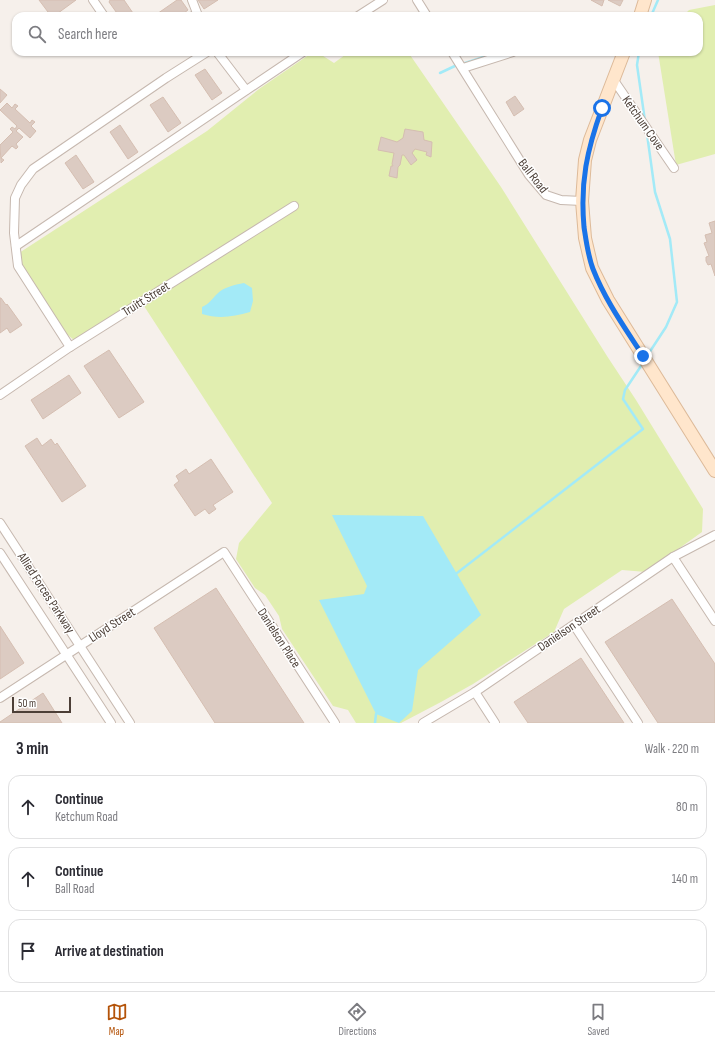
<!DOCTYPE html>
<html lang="en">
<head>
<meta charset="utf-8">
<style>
	body { margin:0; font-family:"Sofia Sans Condensed",sans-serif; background:#f2f2f3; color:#2b2b33 }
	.scale { position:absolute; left:12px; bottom:10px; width:59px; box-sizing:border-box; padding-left:4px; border:2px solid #4c3f37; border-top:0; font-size:11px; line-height:14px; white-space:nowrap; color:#4c3f37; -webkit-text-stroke:3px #fff; paint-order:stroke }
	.stop { position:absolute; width:12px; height:12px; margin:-9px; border:3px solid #1a73e8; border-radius:50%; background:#fff }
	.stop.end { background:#1a73e8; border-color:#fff; box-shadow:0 1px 4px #0008 }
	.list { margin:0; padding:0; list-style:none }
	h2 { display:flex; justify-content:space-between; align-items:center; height:52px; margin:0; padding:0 16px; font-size:17px }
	h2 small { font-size:13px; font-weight:400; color:#7c7c81 }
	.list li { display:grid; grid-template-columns:26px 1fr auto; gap:12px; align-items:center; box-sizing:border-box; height:64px; margin:0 8px 8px; padding:0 8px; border:1px solid #e1e1e2; border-radius:12px }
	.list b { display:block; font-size:15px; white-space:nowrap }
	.list p { margin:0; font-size:13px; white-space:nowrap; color:#7c7c81 }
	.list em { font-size:13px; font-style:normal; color:#7c7c81 }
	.icon { flex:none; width:22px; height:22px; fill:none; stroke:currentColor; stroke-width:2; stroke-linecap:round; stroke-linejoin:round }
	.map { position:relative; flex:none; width:715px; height:723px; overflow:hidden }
	.search { position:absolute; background:#fff; box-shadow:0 1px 3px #0004; left:12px; right:12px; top:12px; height:44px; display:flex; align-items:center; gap:10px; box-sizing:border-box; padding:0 14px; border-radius:12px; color:#7c7c81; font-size:15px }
	.sheet { height:268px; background:#fff }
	nav { display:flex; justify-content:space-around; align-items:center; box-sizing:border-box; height:56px; border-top:1px solid #e1e1e2; background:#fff; font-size:11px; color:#7c7c81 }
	nav a { display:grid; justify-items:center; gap:2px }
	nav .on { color:#b45309 }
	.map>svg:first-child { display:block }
</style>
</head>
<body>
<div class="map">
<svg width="715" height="723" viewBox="0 0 715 723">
	<rect width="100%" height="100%" fill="#f6f0eb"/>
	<!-- green -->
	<g fill="#e1eeb0">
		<path d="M715 5V154L676 165 658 52H699V16H683L689 10Z"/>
		<path d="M313 52H317L334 63 349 52H408L501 187 607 356 636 400 703 509 702 532 646 572 622 570 564 609 554 632 473 684 441 702 401 723H356L348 710 333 706 282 629 279 616 265 595 255 588 236 559 239 543 272 503 144 306 74 340 64 332 21 266 19 253 207 131 259 89Z"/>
	</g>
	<!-- water -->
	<g fill="#a3eaf7">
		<path d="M244 283 252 288 253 301 250 312C233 317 218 319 202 314V307C209 304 212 299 217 294 224 287 234 285 244 283Z"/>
		<path d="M332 515 423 516 481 615 418 670 412 711 399 723 376 714 319 600 364 594 367 586Z"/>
	</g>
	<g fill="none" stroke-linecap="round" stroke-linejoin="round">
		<!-- stream -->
		<g stroke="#a3eaf7" stroke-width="2.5">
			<path d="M651 16 658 0"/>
			<path d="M639 52 637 65 645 121"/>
			<path d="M462 64 499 52"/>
			<path d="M440 73 457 65"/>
			<path d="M647 134 655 192 670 239 677 302 666 327 647 356"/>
			<path d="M457 573 643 429 623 399 625 390 643 363"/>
			<path d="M375 723 376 714"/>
		</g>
	</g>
	<!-- building -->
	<g fill="#dccbc2" stroke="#d5beb1">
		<path d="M39 0H76L54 16H51Z"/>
		<path d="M110 0H124L135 16H119L109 2Z"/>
		<path d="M177 0H181L188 10 180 16H154Z"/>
		<path d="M198 0H218L204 9Z"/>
		<path d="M591 0H604L602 6Z"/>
		<path d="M608 0H623L620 6Z"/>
		<path d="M205 69 222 93 212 100 195 75Z"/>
		<path d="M0 89 7 95 0 103Z"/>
		<path d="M515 96 524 109 514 116 506 102Z"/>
		<path d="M163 97 181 123 168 132 150 105Z"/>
		<path d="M7 103 12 108 15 104 18 106 15 109 30 123 32 120 35 122 31 126 36 131 30 138 19 128 16 131 23 137 16 144 18 147 16 149 12 146 1 158 4 160 1 163 0 145 13 132 10 129 12 127 15 129 17 126 0 110Z"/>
		<path d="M120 125 138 152 128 159 110 132Z"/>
		<path d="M405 129 423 132 424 140 432 142 431 157 426 155 427 152 415 149 412 153 417 160 411 165 404 155H402L400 165 398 167 397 178 389 176 391 166H393L392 164 394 153 378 150 381 137 397 142 403 138Z"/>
		<path d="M76 155 94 182 83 189 65 163Z"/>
		<path d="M715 221V276L711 264 708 265 706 261V257L709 256 704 243 707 242 705 235 712 233 709 223Z"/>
		<path d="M0 298H1L6 305 7 304 22 325 10 333 7 328 0 333Z"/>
		<path d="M109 350 144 402 119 418 84 366Z"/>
		<path d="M69 375 81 393 43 419 31 400Z"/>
		<path d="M37 438 42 446 51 439 55 445 57 443 86 486 62 502 25 446Z"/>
		<path d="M211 459 233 492 213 505 216 509 209 514 205 509 195 516 174 485 179 481 176 476 186 469 189 474Z"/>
		<path d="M216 588 304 723H215L154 628Z"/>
		<path d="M672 599 715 664V723H658L605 642Z"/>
		<path d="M0 626 24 663 0 679Z"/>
		<path d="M581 658 624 723H528L514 702Z"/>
		<path d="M43 693 62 723H0V722Z"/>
	</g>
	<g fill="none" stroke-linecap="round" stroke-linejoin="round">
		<!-- street casing -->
		<g stroke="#c6b8af" stroke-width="10">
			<g id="street">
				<path d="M93 0 104 16"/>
				<path d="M192 0 197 13 193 16"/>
				<path d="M417 0 427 16"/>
				<path d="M358 16 383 0"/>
				<path d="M217 52 246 90"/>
				<path d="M452 52 529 175 546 195 561 200 582 201"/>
				<path d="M463 68 513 52"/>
				<path d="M613 79 674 168"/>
				<path d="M16 246 303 52"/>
				<path d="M70 347 18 266 14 233 15 198 21 185 33 169 166 78 207 52"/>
				<path d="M0 395 70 347 294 206"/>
				<path d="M0 523 130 723"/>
				<path d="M0 553 111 723"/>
				<path d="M673 557 715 621"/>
				<path d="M574 625 638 723"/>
				<path d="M475 692 495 723"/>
				<path d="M0 698 224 552 335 723"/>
				<path d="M423 723 475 692 673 557 715 535"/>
			</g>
		</g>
		<!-- secondary casing -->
		<g stroke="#ddba99" stroke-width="14">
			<g id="secondary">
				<path d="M640 16 645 0"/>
				<path d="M624 52 590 140 585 160 582 201 585 238 592 268 608 300 715 471"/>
			</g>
		</g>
		<!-- street -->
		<use href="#street" stroke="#fff" stroke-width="8"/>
		<!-- secondary -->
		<use href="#secondary" stroke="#ffe6cc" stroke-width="12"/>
	</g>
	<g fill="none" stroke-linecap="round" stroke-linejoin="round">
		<!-- route -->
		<path stroke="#1a73e8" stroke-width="5" d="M602 108C587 150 580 182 584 227 586 240 588 256 593 269 605 300 625 328 643 356"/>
	</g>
	<g text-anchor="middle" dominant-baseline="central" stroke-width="3" stroke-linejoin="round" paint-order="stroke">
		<!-- street labels -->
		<g font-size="13" fill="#4c3f37" stroke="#fff">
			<text transform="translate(643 123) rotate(55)">Ketchum Cove</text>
			<text transform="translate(533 176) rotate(52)">Ball Road</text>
			<text transform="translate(146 299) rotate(-32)">Truitt Street</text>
			<text transform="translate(46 593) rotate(57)">Allied Forces Parkway</text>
			<text transform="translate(112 625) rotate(-33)">Lloyd Street</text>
			<text transform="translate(569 628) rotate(-34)">Danielson Street</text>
			<text transform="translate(279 638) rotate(57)">Danielson Place</text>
		</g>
	</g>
</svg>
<div class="scale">50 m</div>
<div class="stop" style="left:602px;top:108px"></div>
<div class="stop end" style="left:643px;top:356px"></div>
<div class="search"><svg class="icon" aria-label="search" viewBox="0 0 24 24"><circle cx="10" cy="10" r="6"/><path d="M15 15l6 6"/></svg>Search here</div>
</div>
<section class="sheet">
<h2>3 min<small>Walk · 220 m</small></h2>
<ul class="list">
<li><svg class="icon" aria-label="ahead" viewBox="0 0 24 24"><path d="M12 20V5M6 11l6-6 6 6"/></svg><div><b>Continue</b><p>Ketchum Road</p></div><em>80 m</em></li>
<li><svg class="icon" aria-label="ahead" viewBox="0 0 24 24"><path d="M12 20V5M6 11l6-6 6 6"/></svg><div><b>Continue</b><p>Ball Road</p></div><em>140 m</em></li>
<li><svg class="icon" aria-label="arrive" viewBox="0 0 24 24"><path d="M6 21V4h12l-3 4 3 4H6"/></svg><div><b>Arrive at destination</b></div></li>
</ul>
</section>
<nav>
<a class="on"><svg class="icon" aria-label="map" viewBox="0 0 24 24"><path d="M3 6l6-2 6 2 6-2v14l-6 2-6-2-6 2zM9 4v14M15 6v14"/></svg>Map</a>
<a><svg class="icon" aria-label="directions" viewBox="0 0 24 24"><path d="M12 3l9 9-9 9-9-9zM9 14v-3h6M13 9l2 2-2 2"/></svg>Directions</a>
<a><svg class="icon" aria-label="saved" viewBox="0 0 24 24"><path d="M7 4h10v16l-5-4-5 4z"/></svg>Saved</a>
</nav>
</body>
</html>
